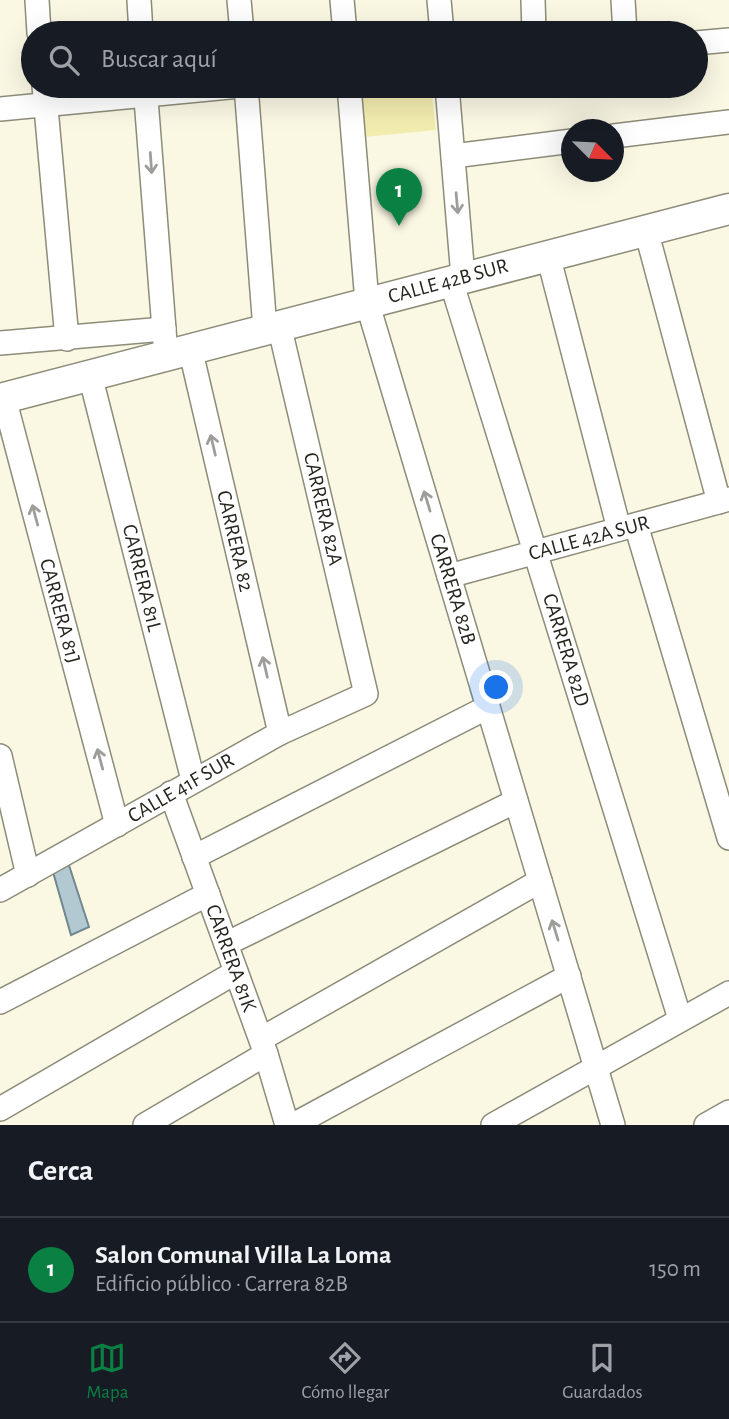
<!DOCTYPE html>
<html lang="es">
<head>
<meta charset="utf-8">
<style>
	body { margin:0; font-family:"Alegreya Sans",sans-serif; background:#242831; color:#f1f3f6 }
	.compass { position:absolute; left:561px; top:119px; width:63px; height:63px; border-radius:50%; background:#171b24; box-shadow:0 7px 28px #0002; rotate:114deg }
	.you { position:absolute; left:497px; top:688px; width:24px; height:24px; margin:-18px; border:5px solid #fff; border-radius:50%; background:#1a73e8; box-shadow:0 0 0 10px #1a73e833 }
	.badge { display:grid; place-items:center; width:46px; height:46px; border-radius:50%; background:#0b8043; color:#fff; font-size:23px; font-weight:700 }
	.pin { position:absolute; translate:-50% -58px; filter:drop-shadow(0 2px 4px #0008) }
	.pin::after { content:''; position:absolute; top:37px; width:24px; height:21px; background:inherit; clip-path:polygon(0 0,100% 0,50% 100%) }
	.list { margin:0; padding:0; list-style:none }
	h2 { display:flex; justify-content:space-between; align-items:center; height:91px; margin:0; padding:0 28px; font-size:30px }
	h2 small { font-size:23px; font-weight:400; color:#9ea1a6 }
	.list li { display:grid; grid-template-columns:46px 1fr auto; gap:21px; align-items:center; box-sizing:border-box; height:105px; padding:0 28px; border-top:2px solid #363941 }
	.list b { display:block; font-size:26px; white-space:nowrap }
	.list p { margin:0; font-size:23px; white-space:nowrap; color:#9ea1a6 }
	.list em { font-size:23px; font-style:normal; color:#9ea1a6 }
	.icon { flex:none; width:38px; height:38px; fill:none; stroke:currentColor; stroke-width:2; stroke-linecap:round; stroke-linejoin:round }
	.map { position:relative; flex:none; width:729px; height:1125px; overflow:hidden }
	.search { position:absolute; background:#171b24; box-shadow:0 7px 28px #0002; left:21px; right:21px; top:21px; height:77px; display:flex; align-items:center; gap:18px; box-sizing:border-box; padding:0 24px; border-radius:38px; color:#9ea1a6; font-size:26px }
	.sheet { height:196px; background:#171b24 }
	nav { display:flex; justify-content:space-around; align-items:center; box-sizing:border-box; height:98px; border-top:2px solid #363941; background:#171b24; font-size:19px; color:#9ea1a6 }
	nav a { display:grid; justify-items:center; gap:4px }
	nav .on { color:#0b8043 }
	.map>svg:first-child { display:block }
</style>
</head>
<body>
<div class="map">
<svg width="729" height="1125" viewBox="0 0 729 1125">
	<rect width="100%" height="100%" fill="#faf8e3"/>
	<!-- green -->
	<path fill="#f2ecaf" d="M359 86H431L436 130 364 137Z"/>
	<!-- building -->
	<path fill="#b2c9d2" stroke="#72878f" stroke-width="2" d="M66 856 89 927 71 935 51 865Z"/>
	<g fill="none" stroke-linecap="round" stroke-linejoin="round">
		<!-- minor casing -->
		<g stroke="#8d8c79" stroke-width="26">
			<g id="minor">
				<path d="M37 0 39 33"/>
				<path d="M139 0 141 33"/>
				<path d="M239 0 242 33"/>
				<path d="M342 0 345 33"/>
				<path d="M439 0 442 33"/>
				<path d="M533 0 534 33"/>
				<path d="M623 0 625 33"/>
				<path d="M696 43 729 40"/>
				<path d="M44 86 67 339"/>
				<path d="M145 86 166 355"/>
				<path d="M246 86 265 329"/>
				<path d="M349 86 367 302 613 1125"/>
				<path d="M447 86 463 277"/>
				<path d="M0 109 240 86"/>
				<path d="M614 136 729 122"/>
				<path d="M453 156 572 141"/>
				<path d="M646 230 719 502"/>
				<path d="M548 255 619 529"/>
				<path d="M451 281 680 1019"/>
				<path d="M0 343 164 329"/>
				<path d="M190 348 280 733"/>
				<path d="M90 375 193 780"/>
				<path d="M4 398 117 825"/>
				<path d="M636 525 729 838"/>
				<path d="M449 576 729 499"/>
				<path d="M0 756 28 875"/>
				<path d="M171 793 266 1054 287 1125"/>
				<path d="M194 857 488 707"/>
				<path d="M0 890 280 733 366 694 279 325"/>
				<path d="M226 944 516 801"/>
				<path d="M0 1002 208 894"/>
				<path d="M261 1039 540 881"/>
				<path d="M0 1109 236 972"/>
				<path d="M145 1125 266 1054"/>
				<path d="M293 1125 569 976"/>
				<path d="M493 1125 729 993"/>
				<path d="M706 1125 729 1112"/>
			</g>
		</g>
		<!-- tertiary casing -->
		<g stroke="#8d8c79" stroke-width="33">
			<path id="tertiary" d="M0 399 729 209"/>
		</g>
		<!-- minor -->
		<use href="#minor" stroke="#fff" stroke-width="23"/>
		<!-- tertiary -->
		<use href="#tertiary" stroke="#fff" stroke-width="30"/>
	</g>
	<!-- one-way arrows -->
	<defs><path id="oneway-shaft" d="M-6 0H5M1.5-3L5.5 0L1.5 3" fill="none" stroke-width="1.6" stroke-linecap="round" stroke-linejoin="round" transform="scale(1.75)"/></defs>
	<g stroke="#9e9d9a">
		<use href="#oneway-shaft" transform="translate(151 163) rotate(86)"/>
		<use href="#oneway-shaft" transform="translate(457 203) rotate(85)"/>
		<use href="#oneway-shaft" transform="translate(213 445) rotate(-103)"/>
		<use href="#oneway-shaft" transform="translate(427 501) rotate(-107)"/>
		<use href="#oneway-shaft" transform="translate(35 515) rotate(-105)"/>
		<use href="#oneway-shaft" transform="translate(265 667) rotate(-103)"/>
		<use href="#oneway-shaft" transform="translate(100 759) rotate(-105)"/>
		<use href="#oneway-shaft" transform="translate(555 930) rotate(-107)"/>
	</g>
	<g text-anchor="middle" dominant-baseline="central" stroke-width="6" stroke-linejoin="round" paint-order="stroke">
		<!-- street labels -->
		<g font-size="21" fill="#27261e" stroke="#fff">
			<text transform="translate(448 281) rotate(-15)">CALLE 42B SUR</text>
			<text transform="translate(323 509) rotate(77)">CARRERA 82A</text>
			<text transform="translate(589 538) rotate(-15)">CALLE 42A SUR</text>
			<text transform="translate(235 541) rotate(77)">CARRERA 82</text>
			<text transform="translate(142 578) rotate(76)">CARRERA 81L</text>
			<text transform="translate(453 589) rotate(73)">CARRERA 82B</text>
			<text transform="translate(60 611) rotate(75)">CARRERA 81J</text>
			<text transform="translate(566 650) rotate(73)">CARRERA 82D</text>
			<text transform="translate(181 788) rotate(-30)">CALLE 41F SUR</text>
			<text transform="translate(231 958) rotate(70)">CARRERA 81K</text>
		</g>
	</g>
</svg>
<svg class="compass" viewBox="-18 -18 36 36"><path d="M0-13l5 13h-10z" fill="#e53935"/><path d="M0 13l5-13h-10z" fill="#9ea1a6"/></svg>
<div class="you"></div>
<div class="pin badge" style="left:399px;top:226px">1</div>
<div class="search"><svg class="icon" aria-label="search" viewBox="0 0 24 24"><circle cx="10" cy="10" r="6"/><path d="M15 15l6 6"/></svg>Buscar aquí</div>
</div>
<section class="sheet">
<h2>Cerca<small></small></h2>
<ul class="list">
<li><span class="badge">1</span><div><b>Salon Comunal Villa La Loma</b><p>Edificio público · Carrera 82B</p></div><em>150 m</em></li>
</ul>
</section>
<nav>
<a class="on"><svg class="icon" aria-label="map" viewBox="0 0 24 24"><path d="M3 6l6-2 6 2 6-2v14l-6 2-6-2-6 2zM9 4v14M15 6v14"/></svg>Mapa</a>
<a><svg class="icon" aria-label="directions" viewBox="0 0 24 24"><path d="M12 3l9 9-9 9-9-9zM9 14v-3h6M13 9l2 2-2 2"/></svg>Cómo llegar</a>
<a><svg class="icon" aria-label="saved" viewBox="0 0 24 24"><path d="M7 4h10v16l-5-4-5 4z"/></svg>Guardados</a>
</nav>
</body>
</html>
